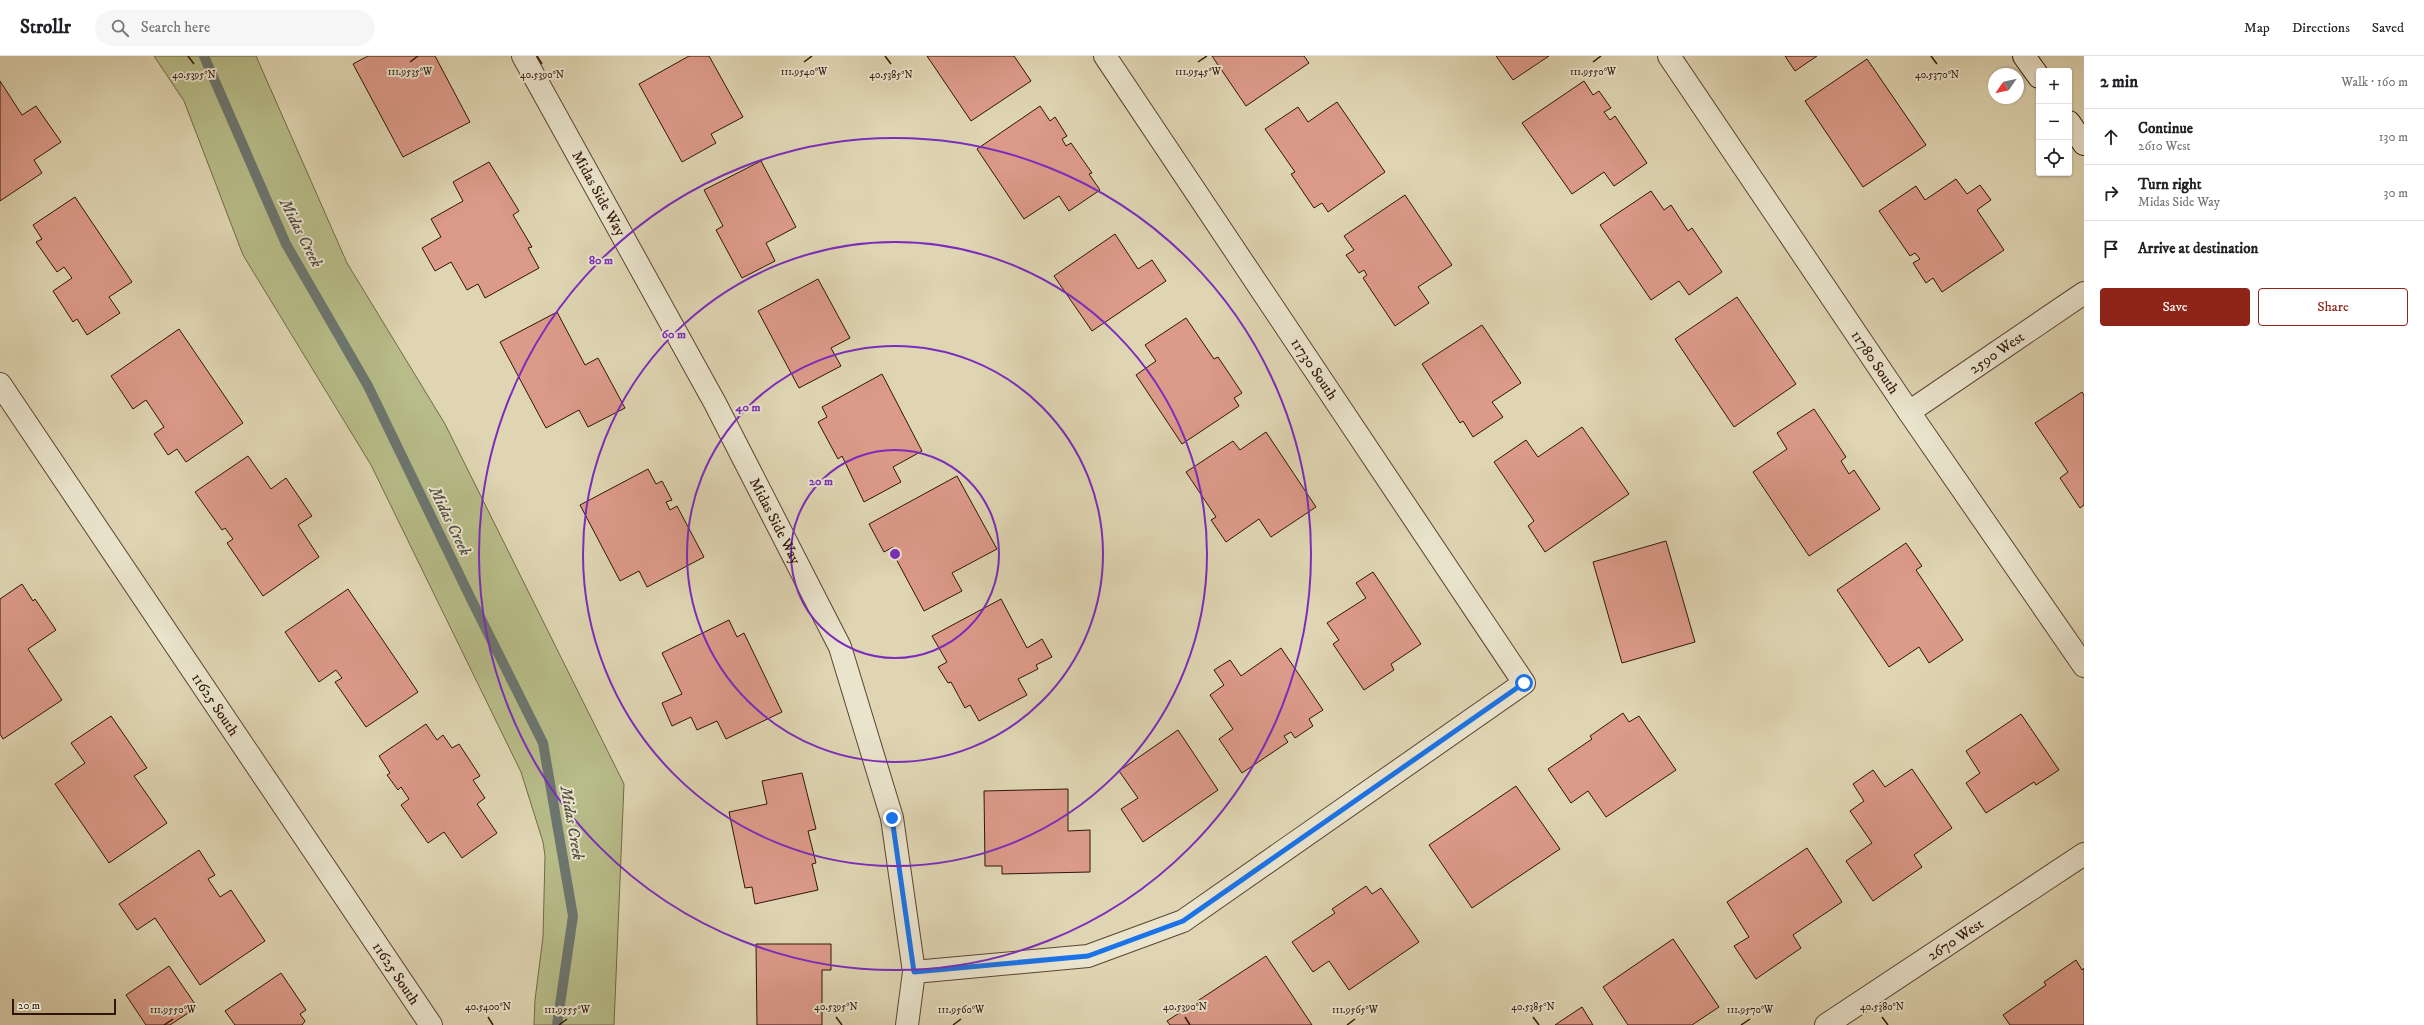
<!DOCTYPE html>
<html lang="en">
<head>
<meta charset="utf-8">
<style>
	body { margin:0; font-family:"IM FELL DW Pica",serif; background:#f6f6f6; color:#202124 }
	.controls { position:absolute; right:12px; top:12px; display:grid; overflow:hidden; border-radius:4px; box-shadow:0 1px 3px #0004 }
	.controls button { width:36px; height:36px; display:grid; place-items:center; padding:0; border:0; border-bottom:1px solid #e0e0e0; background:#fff; color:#202124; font:20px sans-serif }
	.compass { position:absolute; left:1988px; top:12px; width:36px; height:36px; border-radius:50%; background:#fff; box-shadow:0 1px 3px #0004; rotate:236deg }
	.scale { position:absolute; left:12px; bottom:10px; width:104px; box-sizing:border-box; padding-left:4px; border:2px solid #2f1408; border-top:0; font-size:11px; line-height:14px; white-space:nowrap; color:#2f1408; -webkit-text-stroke:3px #eae4cd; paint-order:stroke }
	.stop { position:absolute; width:12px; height:12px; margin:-9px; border:3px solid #1a73e8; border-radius:50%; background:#fff }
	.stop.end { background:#1a73e8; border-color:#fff; box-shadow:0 1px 4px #0008 }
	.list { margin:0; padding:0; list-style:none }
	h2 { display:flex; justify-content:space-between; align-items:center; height:52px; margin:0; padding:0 16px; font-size:17px }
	h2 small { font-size:13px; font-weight:400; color:#757577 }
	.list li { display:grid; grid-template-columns:26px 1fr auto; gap:12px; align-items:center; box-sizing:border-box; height:56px; padding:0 16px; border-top:1px solid #e0e0e0 }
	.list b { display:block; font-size:15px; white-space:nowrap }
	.list p { margin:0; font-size:13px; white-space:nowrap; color:#757577 }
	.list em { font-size:13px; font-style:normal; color:#757577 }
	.actions { display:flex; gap:8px; padding:12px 16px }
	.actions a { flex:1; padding:9px 0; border:1px solid #8f2418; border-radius:4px; text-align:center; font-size:14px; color:#8f2418 }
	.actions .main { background:#8f2418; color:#fff }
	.icon { flex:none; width:22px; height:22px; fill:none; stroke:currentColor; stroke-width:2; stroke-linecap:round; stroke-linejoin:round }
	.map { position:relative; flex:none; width:2084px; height:969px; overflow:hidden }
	header { display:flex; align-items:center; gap:24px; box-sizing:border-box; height:56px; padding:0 20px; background:#fff; border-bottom:1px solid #e0e0e0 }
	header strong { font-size:19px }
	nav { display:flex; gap:22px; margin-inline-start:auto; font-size:14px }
	.search { width:280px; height:36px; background:#f6f6f6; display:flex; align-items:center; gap:10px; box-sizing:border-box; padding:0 14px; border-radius:22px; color:#757577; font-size:15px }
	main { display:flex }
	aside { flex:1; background:#fff }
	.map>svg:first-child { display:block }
</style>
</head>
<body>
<header>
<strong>Strollr</strong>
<div class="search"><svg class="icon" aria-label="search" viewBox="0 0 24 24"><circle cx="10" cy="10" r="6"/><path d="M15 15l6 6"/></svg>Search here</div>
<nav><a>Map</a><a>Directions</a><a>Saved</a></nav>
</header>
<main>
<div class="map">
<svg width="2084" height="969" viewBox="0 0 2084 969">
	<rect width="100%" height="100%" fill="#dfd5b2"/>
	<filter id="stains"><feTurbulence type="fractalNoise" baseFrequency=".005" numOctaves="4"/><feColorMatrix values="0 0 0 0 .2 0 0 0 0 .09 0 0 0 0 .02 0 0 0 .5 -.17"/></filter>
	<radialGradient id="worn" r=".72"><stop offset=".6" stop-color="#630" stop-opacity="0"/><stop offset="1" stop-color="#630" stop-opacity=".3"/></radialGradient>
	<!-- green -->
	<path fill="#b7bc88" stroke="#736848" d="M154 0H256L347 207 445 368 624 728 614 969H534L535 944 543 881 545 800 543 786 521 716 371 409 243 199 184 45Z"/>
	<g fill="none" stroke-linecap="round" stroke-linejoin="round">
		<!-- stream -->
		<path stroke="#6c766f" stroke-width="10" d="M204 0 286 188 368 330 472 545 543 687 573 860 557 969"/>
	</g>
	<!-- building -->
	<g fill="#dc9a89" stroke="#2f1408">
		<path d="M368 0H435L470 66 403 101 353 8Z"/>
		<path d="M689 0H709L743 61 711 78 716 87 682 106 639 28Z"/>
		<path d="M927 0H1014L1031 25 971 65Z"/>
		<path d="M1212 0H1304L1309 7 1246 50Z"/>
		<path d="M1496 0H1549L1513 24Z"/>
		<path d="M1785 0H1817L1795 15Z"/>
		<path d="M1867 3 1926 89 1863 131 1805 45Z"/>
		<path d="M0 25 22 59 36 50 61 86 34 104 42 117 0 145Z"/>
		<path d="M1584 25 1593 39 1599 35 1611 52 1604 56 1610 64 1615 60 1647 107 1614 130 1604 116 1572 138 1522 67Z"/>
		<path d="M1337 46 1385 116 1328 156 1322 147 1314 152 1291 118 1295 116 1265 73 1298 51 1308 66Z"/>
		<path d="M1040 50 1050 65 1055 61 1067 80 1062 83 1066 90 1071 87 1092 117 1089 118 1100 134 1069 155 1059 140 1024 163 977 93Z"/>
		<path d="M761 105 796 171 766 187 775 205 742 222 716 174 723 170 704 134Z"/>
		<path d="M489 106 519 155 513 159 532 191 528 192 539 212 485 242 478 228 467 234 451 206 435 215 422 192 441 181 431 163 463 145 453 126Z"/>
		<path d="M1956 123 1967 138 1980 129 1991 144 1977 154 2004 194 1942 236 1933 222 1926 227 1913 207 1920 203 1915 197 1910 200 1879 155 1916 130 1925 144Z"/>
		<path d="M1651 135 1664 154 1671 149 1688 175 1692 172 1722 216 1689 239 1679 225 1651 244 1600 169Z"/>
		<path d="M1405 139 1452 209 1418 231 1429 247 1395 270 1363 222 1367 219 1364 214 1359 217 1346 199 1354 194 1344 180Z"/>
		<path d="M75 141 132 226 109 241 120 257 87 279 77 263 73 266 53 235 72 222 64 211 57 216 36 186 42 183 33 169Z"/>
		<path d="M1115 178 1138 213 1152 204 1166 225 1092 275 1054 220Z"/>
		<path d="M818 223 850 282 831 292 841 310 799 332 758 255Z"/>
		<path d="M1737 241 1796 328 1734 371 1675 283Z"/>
		<path d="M557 256 585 309 598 302 625 352 588 371 579 354 546 372 500 286Z"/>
		<path d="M1186 262 1214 303 1218 301 1242 337 1234 342 1239 350 1182 388 1136 319 1156 305 1145 289Z"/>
		<path d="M1482 269 1521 327 1492 346 1503 361 1473 381 1463 365 1460 367 1422 308Z"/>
		<path d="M179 273 243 367 186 406 177 393 168 399 154 378 164 371 146 344 133 353 111 320Z"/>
		<path d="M882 318 922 395 893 411 901 426 864 446 842 400 838 403 818 366 827 361 822 351Z"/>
		<path d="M2082 336 2084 339V449L2080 452 2060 422 2068 416 2035 367Z"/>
		<path d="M1814 353 1846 401 1841 405 1849 418 1854 414 1880 453 1809 500 1753 416 1787 393 1777 377Z"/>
		<path d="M1582 371 1629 438 1545 496 1528 470 1534 465 1494 406 1526 384 1538 401Z"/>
		<path d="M1266 376 1316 451 1271 481 1259 463 1226 486 1211 464 1216 461 1186 416 1233 385 1240 394Z"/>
		<path d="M248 400 271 433 286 422 312 460 298 469 319 501 263 540 227 487 233 483 225 472 222 474 195 436Z"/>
		<path d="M648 413 656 428 662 425 672 444 666 446 670 454 677 450 704 501 647 531 639 515 620 525 580 449Z"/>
		<path d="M957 420 997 493 952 517 962 535 924 555 895 501 898 500 893 491 884 496 869 468Z"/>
		<path d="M1666 485 1695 586 1622 607 1593 506Z"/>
		<path d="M1906 487 1922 510 1916 514 1963 584 1929 607 1919 591 1889 611 1837 534Z"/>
		<path d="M1373 516 1421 588 1391 608 1394 614 1364 634 1333 588 1339 584 1327 567 1366 542 1356 527Z"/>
		<path d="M22 528 33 545 35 543 56 574 28 593 62 644 3 683 0 678V543Z"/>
		<path d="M348 533 418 636 366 671 335 626 342 622 336 614 319 626 285 576Z"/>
		<path d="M1001 543 1027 592 1042 583 1052 601 1036 609 1038 613 1018 623 1027 639 979 665 970 649 965 652 951 626 948 627 938 611 947 606 932 580Z"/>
		<path d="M729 564 737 581 744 577 782 656 726 683 717 665 697 674 691 661 672 670 662 647 682 638 662 597Z"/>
		<path d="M1281 592 1323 654 1309 663 1313 670 1295 682 1291 676 1284 680 1288 686 1242 717 1219 683 1233 673 1210 639 1224 629 1214 614 1230 604 1241 620Z"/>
		<path d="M1623 657 1629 666 1639 660 1676 714 1606 761 1588 735 1571 747 1548 713 1592 683 1590 680Z"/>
		<path d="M2021 658 2059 714 2036 729 2034 726 1986 757 1966 727 1980 717 1966 695Z"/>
		<path d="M111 660 147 712 134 720 167 767 109 807 55 728 85 707 71 687Z"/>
		<path d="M426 668 437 684 443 679 452 692 459 688 480 720 473 724 485 742 477 748 497 777 462 802 444 776 428 787 401 749 409 743 401 731 398 734 387 719 390 717 379 700Z"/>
		<path d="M1178 674 1218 734 1143 786 1121 753 1138 742 1119 715Z"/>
		<path d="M1912 713 1952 772 1914 799 1922 811 1873 845 1846 805 1872 787 1850 755 1864 745 1853 728 1873 714 1885 731Z"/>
		<path d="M802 717 816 773 808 775 816 807 812 808 818 834 755 848 752 831 745 832 729 756 767 748 762 725Z"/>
		<path d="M1516 730 1560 793 1472 852 1429 789Z"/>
		<path d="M1068 733V775L1090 774V816L1002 818V810H985L984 735Z"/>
		<path d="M1807 792 1842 846 1793 879 1801 892 1756 923 1734 890 1749 881 1727 846Z"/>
		<path d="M199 794 215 819 208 823 220 841 231 834 265 885 200 929 155 862 137 874 119 848Z"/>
		<path d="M1366 830 1372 838 1381 832 1419 886 1349 934 1329 905 1313 916 1292 886 1335 857 1332 853Z"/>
		<path d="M1673 883 1719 951 1692 969H1628L1603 931Z"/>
		<path d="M756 888H831V914H822V969H757Z"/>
		<path d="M1266 900 1312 969H1170L1167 965Z"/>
		<path d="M2076 904 2082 914 2084 912V969H2010L2003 959 2046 929 2044 926Z"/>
		<path d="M169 910 197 951 170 969H146L126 939Z"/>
		<path d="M281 917 306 954 300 958 305 965 302 969H235L225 955Z"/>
		<path d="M1582 951 1593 969H1555Z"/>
	</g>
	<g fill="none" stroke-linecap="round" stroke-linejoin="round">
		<!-- minor casing -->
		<g stroke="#5b4432" stroke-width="24">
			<g id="minor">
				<path id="s1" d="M523 0 715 347 840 591 892 762 914 916 907 969"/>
				<path id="s2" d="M1669 0 1909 356 2084 610"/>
				<path id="s3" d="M0 328 431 969"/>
				<path id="s4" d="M1909 356 2084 237"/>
				<path d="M914 916 1088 900 1183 865 1524 627 1105 0"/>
				<path id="s5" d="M1826 969 2084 798"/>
			</g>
		</g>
		<!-- secondary casing -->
		<g stroke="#2f1408" stroke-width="24">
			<g id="secondary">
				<path d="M2024 0 2039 21"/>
				<path d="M2069 66 2084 88"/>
			</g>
		</g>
		<!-- minor -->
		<use href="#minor" stroke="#eae4cd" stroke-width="22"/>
		<!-- secondary -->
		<use href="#secondary" stroke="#eae4cd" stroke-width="22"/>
	</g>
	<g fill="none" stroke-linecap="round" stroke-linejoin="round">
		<!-- route -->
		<path stroke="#1a73e8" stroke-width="5" d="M892 762 914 916 1088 900 1183 865 1524 627"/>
	</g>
	<!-- ticks -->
	<path fill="none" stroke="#2f1408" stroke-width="1.5" d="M188 0 194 8M537 0 542 8M885 0 891 8M1931 0 1937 8M410 6 418 0M804 6 812 0M1198 6 1207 0M1593 6 1601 0M488 961 493 969M836 961 842 969M1185 961 1190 969M1533 961 1539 969M1882 961 1888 969M164 969 173 963M559 969 567 963M953 969 961 963M1347 969 1355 963M1741 969 1750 963"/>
	<!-- distance rings -->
	<g fill="none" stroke="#7b2cbf" stroke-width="2">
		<circle cx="895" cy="498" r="104"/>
		<circle cx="895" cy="498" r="208"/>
		<circle cx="895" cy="498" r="312"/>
		<circle cx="895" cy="498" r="416"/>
	</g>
	<g text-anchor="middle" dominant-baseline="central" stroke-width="4" stroke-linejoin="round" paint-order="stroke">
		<!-- street labels -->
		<g font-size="15" fill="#2f1408" stroke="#eae4cd">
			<text stroke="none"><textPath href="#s1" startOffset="157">Midas Side Way</textPath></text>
			<text stroke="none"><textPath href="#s4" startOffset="106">2590 West</textPath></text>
			<text stroke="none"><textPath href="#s2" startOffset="369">11780 South</textPath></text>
			<text transform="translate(1314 313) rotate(56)">11730 South</text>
			<text stroke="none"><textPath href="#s1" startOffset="529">Midas Side Way</textPath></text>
			<text stroke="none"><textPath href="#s3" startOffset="386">11625 South</textPath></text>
			<text stroke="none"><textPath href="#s5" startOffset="155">2670 West</textPath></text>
			<text stroke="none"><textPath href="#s3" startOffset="710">11625 South</textPath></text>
		</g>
		<!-- water labels -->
		<g font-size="16" font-style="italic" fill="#534d44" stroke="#eae4cd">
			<text transform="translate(301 177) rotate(63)">Midas Creek</text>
			<text transform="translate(450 465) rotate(64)">Midas Creek</text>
			<text transform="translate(572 767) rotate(80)">Midas Creek</text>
		</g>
	</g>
	<g font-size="10" text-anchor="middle" fill="#2f1408" stroke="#eae4cd" stroke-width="4" stroke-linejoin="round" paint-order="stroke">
		<text x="410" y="19">111.9535°W</text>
		<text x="804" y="19">111.9540°W</text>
		<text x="1198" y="19">111.9545°W</text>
		<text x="1593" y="19">111.9550°W</text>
		<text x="194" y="22">40.5395°N</text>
		<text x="542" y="22">40.5390°N</text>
		<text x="891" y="22">40.5385°N</text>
		<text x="1937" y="22">40.5370°N</text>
		<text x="488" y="954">40.5400°N</text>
		<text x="836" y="954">40.5395°N</text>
		<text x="1185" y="954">40.5390°N</text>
		<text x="1533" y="954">40.5385°N</text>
		<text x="1882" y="954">40.5380°N</text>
		<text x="173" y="957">111.9550°W</text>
		<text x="567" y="957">111.9555°W</text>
		<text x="961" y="957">111.9560°W</text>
		<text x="1355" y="957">111.9565°W</text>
		<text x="1750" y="957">111.9570°W</text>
	</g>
	<circle cx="895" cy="498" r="6" fill="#7b2cbf" stroke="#eae4cd" stroke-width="2"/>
	<g font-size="12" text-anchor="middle" font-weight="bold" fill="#7b2cbf" stroke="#eae4cd" stroke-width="4" stroke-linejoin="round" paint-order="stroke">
		<text x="601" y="208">80 m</text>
		<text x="674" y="282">60 m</text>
		<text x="748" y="355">40 m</text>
		<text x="821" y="429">20 m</text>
	</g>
	<rect width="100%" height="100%" filter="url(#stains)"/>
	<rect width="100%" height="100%" fill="url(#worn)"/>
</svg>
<div class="controls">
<button>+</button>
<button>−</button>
<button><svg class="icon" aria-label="locate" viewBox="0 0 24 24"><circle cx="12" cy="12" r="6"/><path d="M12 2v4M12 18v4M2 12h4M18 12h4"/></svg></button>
</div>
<svg class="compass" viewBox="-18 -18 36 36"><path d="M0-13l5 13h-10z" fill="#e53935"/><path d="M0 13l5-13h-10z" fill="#757577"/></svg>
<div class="scale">20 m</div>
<div class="stop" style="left:1524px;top:627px"></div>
<div class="stop end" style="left:892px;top:762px"></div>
</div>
<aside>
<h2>2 min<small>Walk · 160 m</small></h2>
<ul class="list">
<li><svg class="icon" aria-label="ahead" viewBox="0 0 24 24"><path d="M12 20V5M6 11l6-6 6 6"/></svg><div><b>Continue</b><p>2610 West</p></div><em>130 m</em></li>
<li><svg class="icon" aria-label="right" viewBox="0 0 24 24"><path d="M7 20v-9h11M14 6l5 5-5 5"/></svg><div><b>Turn right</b><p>Midas Side Way</p></div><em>30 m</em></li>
<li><svg class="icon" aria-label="arrive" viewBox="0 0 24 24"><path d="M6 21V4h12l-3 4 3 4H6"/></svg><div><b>Arrive at destination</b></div></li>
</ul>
<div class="actions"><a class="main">Save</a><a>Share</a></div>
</aside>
</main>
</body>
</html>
